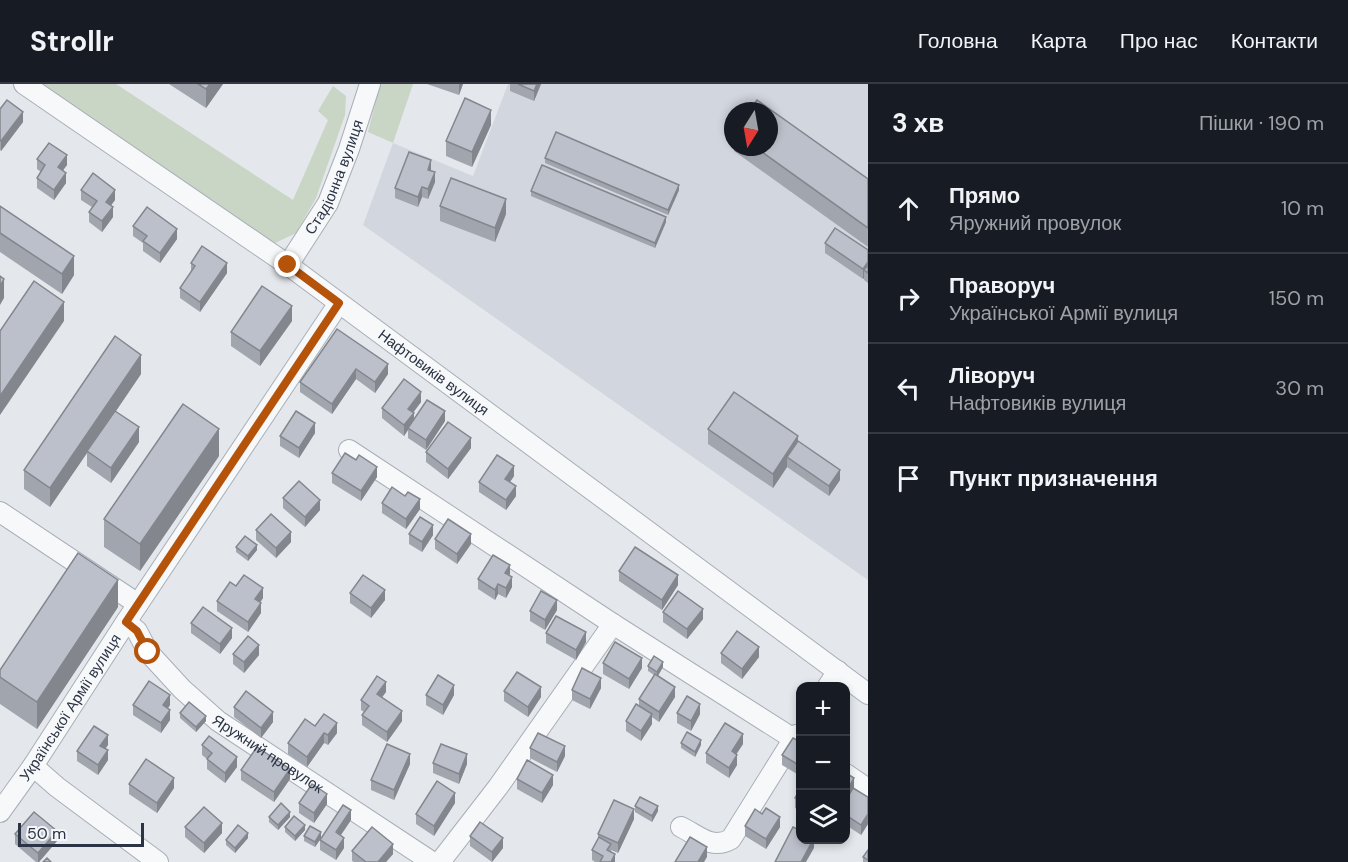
<!DOCTYPE html>
<html lang="uk">
<head>
<meta charset="utf-8">
<style>
	body { margin:0; font-family:"DM Sans",sans-serif; background:#242831; color:#f1f3f6 }
	.controls { position:absolute; right:18px; bottom:18px; display:grid; overflow:hidden; border-radius:12px; box-shadow:0 3px 9px #0003 }
	.controls button { width:54px; height:54px; display:grid; place-items:center; padding:0; border:0; border-bottom:2px solid #363941; background:#171b24; color:#f1f3f6; font:30px sans-serif }
	.compass { position:absolute; left:724px; top:18px; width:54px; height:54px; border-radius:50%; background:#171b24; box-shadow:0 3px 9px #0003; rotate:191deg }
	.scale { position:absolute; left:18px; bottom:15px; width:126px; box-sizing:border-box; padding-left:6px; border:3px solid #2b3445; border-top:0; font-size:16px; line-height:21px; white-space:nowrap; color:#2b3445; -webkit-text-stroke:4px #f4f6f9; paint-order:stroke }
	.stop { position:absolute; width:18px; height:18px; margin:-14px; border:4px solid #b45309; border-radius:50%; background:#fff }
	.stop.end { background:#b45309; border-color:#fff; box-shadow:0 2px 6px #0008 }
	.list { margin:0; padding:0; list-style:none }
	h2 { display:flex; justify-content:space-between; align-items:center; height:78px; margin:0; padding:0 24px; font-size:26px }
	h2 small { font-size:20px; font-weight:400; color:#9ea1a6 }
	.list li { display:grid; grid-template-columns:39px 1fr auto; gap:18px; align-items:center; box-sizing:border-box; height:90px; padding:0 24px; border-top:2px solid #363941 }
	.list b { display:block; font-size:22px; white-space:nowrap }
	.list p { margin:0; font-size:20px; white-space:nowrap; color:#9ea1a6 }
	.list em { font-size:20px; font-style:normal; color:#9ea1a6 }
	.icon { flex:none; width:33px; height:33px; fill:none; stroke:currentColor; stroke-width:2; stroke-linecap:round; stroke-linejoin:round }
	.map { position:relative; flex:none; width:868px; height:778px; overflow:hidden }
	header { display:flex; align-items:center; gap:36px; box-sizing:border-box; height:84px; padding:0 30px; background:#171b24; border-bottom:2px solid #363941 }
	header strong { font-size:28px }
	nav { display:flex; gap:33px; margin-inline-start:auto; font-size:21px }
	main { display:flex }
	aside { flex:1; background:#171b24 }
	.map>svg:first-child { display:block }
</style>
</head>
<body>
<header>
<strong>Strollr</strong>
<nav><a>Головна</a><a>Карта</a><a>Про нас</a><a>Контакти</a></nav>
</header>
<main>
<div class="map">
<svg width="868" height="778" viewBox="0 0 868 778">
	<rect width="100%" height="100%" fill="#e4e7ec"/>
	<!-- built -->
	<path fill="#d2d6de" fill-rule="evenodd" d="M508 0H868V496L363 141 393 59 473 92ZM733 27H769V63H733Z"/>
	<!-- green -->
	<g fill="#c9d6c5">
		<path d="M40 0H116L293 116 328 36 318 27 333 2 346 12 345 31 316 114 296 149 273 160Z"/>
		<path d="M380 0H413L393 59 368 48Z"/>
	</g>
	<g fill="none" stroke-linecap="round" stroke-linejoin="round">
		<!-- street casing -->
		<g stroke="#a9aeb7" stroke-width="22">
			<g id="street">
				<path id="s1" d="M24 0 288 181 868 610"/>
				<path id="s2" d="M288 181 328 119 349 65 370 0"/>
				<path d="M349 366 613 540 800 659"/>
				<path d="M0 428 138 520"/>
				<path id="s3" d="M126 538 137 547 148 568 182 605 218 637 432 778"/>
				<path d="M828 602 838 587"/>
				<path d="M33 682 57 703 158 778"/>
				<path d="M846 690 868 705"/>
				<path id="s4" d="M0 728 33 682 126 538 339 219"/>
				<path d="M681 743C699 752 712 766 731 755L796 651"/>
				<path d="M440 778 498 703 613 540"/>
			</g>
		</g>
		<!-- street -->
		<use href="#street" stroke="#f7f8fa" stroke-width="20"/>
	</g>
	<!-- wall -->
	<g fill="#a1a5ae">
		<path d="M169 0H223L206 24Z"/>
		<path d="M427 0H463L459 11Z"/>
		<path d="M510 0H541L534 17 510 7Z"/>
		<path d="M0 25 23 38 1 67 0 66Z"/>
		<path d="M491 41 472 83 446 72V57Z"/>
		<path d="M734 63H769L868 95V163L734 67Z"/>
		<path d="M545 74 679 106 668 131 545 79Z"/>
		<path d="M37 75 67 81 63 86 66 99 54 116 37 104V94L41 88 37 85Z"/>
		<path d="M431 87 435 98 428 115 422 113 418 123 395 114V104Z"/>
		<path d="M81 106 115 116 111 121 113 133 102 148 89 138V128L92 123 81 116Z"/>
		<path d="M531 107 666 138 655 164 531 112Z"/>
		<path d="M0 122 74 191 62 210 0 168Z"/>
		<path d="M440 122 506 130 495 158 440 137Z"/>
		<path d="M133 142 177 155 160 179 143 167V159L133 152Z"/>
		<path d="M825 159 868 166V199L864 196V194L863 195 825 169Z"/>
		<path d="M191 179 227 189 200 228 180 214V204L191 188Z"/>
		<path d="M292 237 260 282 231 262V248Z"/>
		<path d="M337 245 388 290 375 309 356 295 332 330 300 308V298Z"/>
		<path d="M141 290 116 327 139 358 111 399 87 382V369L50 423 24 405V386Z"/>
		<path d="M421 318 413 329 414 336 445 337 426 366 408 354V346L404 352 382 334V324Z"/>
		<path d="M708 345 798 357 840 396 829 412 787 383 773 404 708 360Z"/>
		<path d="M315 349 299 374 280 362V352Z"/>
		<path d="M471 364 448 395 426 378V368Z"/>
		<path d="M219 372 140 487 104 463V435Z"/>
		<path d="M332 389 377 393 361 417 332 399Z"/>
		<path d="M514 392 510 398 516 412 506 426 479 408V398Z"/>
		<path d="M283 414 320 426 305 443 283 424Z"/>
		<path d="M382 419 420 425 406 445 382 429Z"/>
		<path d="M256 446 291 458 276 474 256 456Z"/>
		<path d="M409 450 433 451 422 468 409 460Z"/>
		<path d="M435 455 471 460 457 480 435 465Z"/>
		<path d="M236 463 257 466 248 477 236 468Z"/>
		<path d="M619 487 678 501 662 526 619 497Z"/>
		<path d="M510 491 512 503 506 514 498 510 495 516 478 505V495Z"/>
		<path d="M236 502 263 514 260 519 261 529 248 548 217 527V517Z"/>
		<path d="M350 509 385 516 371 534 350 519Z"/>
		<path d="M118 523 37 645 0 620V586Z"/>
		<path d="M557 526 545 546 530 537V527Z"/>
		<path d="M663 528 703 535 687 555 663 538Z"/>
		<path d="M191 539 232 554 220 570 191 549Z"/>
		<path d="M546 549 586 558 576 576 546 559Z"/>
		<path d="M721 569 759 573 742 595 721 579Z"/>
		<path d="M233 570 259 571 244 589 233 580Z"/>
		<path d="M603 579 642 584 629 605 603 590Z"/>
		<path d="M648 582 663 583 658 592 675 613 659 638 652 633V640L641 657 626 647V637L639 622V615L654 591 648 587Z"/>
		<path d="M601 604 590 625 572 616V606Z"/>
		<path d="M504 607 541 613 528 633 504 617Z"/>
		<path d="M386 608 382 613 402 637 387 658 362 641V631L364 628 361 626V616Z"/>
		<path d="M426 611H454L443 631 426 621Z"/>
		<path d="M133 621H170L168 624 170 636 161 649 133 631Z"/>
		<path d="M234 623 273 638 261 654 234 633Z"/>
		<path d="M180 629 206 637 196 648 180 634Z"/>
		<path d="M677 629 700 630 691 647 677 639Z"/>
		<path d="M315 642 337 649 328 661 324 659 307 683 288 670V659Z"/>
		<path d="M801 658V685L797 690 782 681V671Z"/>
		<path d="M681 659 701 661 695 673 681 664Z"/>
		<path d="M743 660 736 670 737 681 729 694 706 679V669Z"/>
		<path d="M108 661 105 665 108 676 98 691 77 677V667Z"/>
		<path d="M202 661 237 683 225 699 207 685V675L202 671Z"/>
		<path d="M530 664 565 672 557 688 530 674Z"/>
		<path d="M433 679 467 680 459 700 433 689Z"/>
		<path d="M410 680 394 716 371 706V696Z"/>
		<path d="M241 686 290 695 274 718 241 696Z"/>
		<path d="M846 689 854 704 868 713V740L861 751 846 741Z"/>
		<path d="M517 695 553 701 542 719 517 705Z"/>
		<path d="M129 700 174 704 157 729 129 710Z"/>
		<path d="M801 704V727L795 724V714Z"/>
		<path d="M299 719 327 720 314 739 299 729Z"/>
		<path d="M455 719 434 752 416 740V730Z"/>
		<path d="M635 722 658 727 652 738 635 728Z"/>
		<path d="M762 730 780 743 766 765 745 752V742Z"/>
		<path d="M269 733H290L278 746 269 738Z"/>
		<path d="M634 735 618 769 611 766 615 778H595L592 776V766L598 755V750Z"/>
		<path d="M351 736 341 751 344 764 336 776 320 766V756L315 763 304 757V752L321 754Z"/>
		<path d="M185 743 222 749 204 769 185 753Z"/>
		<path d="M285 743 305 746 295 757 285 748Z"/>
		<path d="M15 750 57 757 39 778H36L15 760Z"/>
		<path d="M470 752 503 764 492 778 470 762Z"/>
		<path d="M248 754 235 769 226 761V756Z"/>
		<path d="M868 766V778H863V773Z"/>
		<path d="M352 767 393 770 386 778H354L352 777Z"/>
	</g>
	<!-- shaded-wall -->
	<g fill="#83868d">
		<path d="M210 0H223L206 24V5Z"/>
		<path d="M459 0H463L459 11Z"/>
		<path d="M537 0H541L534 17V7Z"/>
		<path d="M491 26V41L472 83V68Z"/>
		<path d="M23 28V38L1 67V57Z"/>
		<path d="M67 71V81L58 93V83Z"/>
		<path d="M431 76V86L428 96V86Z"/>
		<path d="M435 88V98L428 115V105Z"/>
		<path d="M66 89V99L54 116V106Z"/>
		<path d="M679 101V106L668 131V126Z"/>
		<path d="M422 103V113L418 123V113Z"/>
		<path d="M115 106V116L106 128V118Z"/>
		<path d="M506 115V130L495 158V144Z"/>
		<path d="M113 123V133L102 148V137Z"/>
		<path d="M666 133V138L655 164V159Z"/>
		<path d="M177 145V155L160 179V169Z"/>
		<path d="M74 172V191L62 210V190Z"/>
		<path d="M868 178V188L864 186V194L863 195V185Z"/>
		<path d="M227 179V189L200 228V218Z"/>
		<path d="M4 195V214L0 221V202Z"/>
		<path d="M64 218V237L0 331V312Z"/>
		<path d="M292 222V237L260 282V267Z"/>
		<path d="M141 271V290L88 368 87 367V369L50 423V404Z"/>
		<path d="M388 280V290L375 309V298Z"/>
		<path d="M356 285V295L332 330V320Z"/>
		<path d="M421 308V318L408 335V325Z"/>
		<path d="M445 327V337L426 366V356Z"/>
		<path d="M414 329V339L408 344V346L404 352V341Z"/>
		<path d="M315 339V349L299 374V364Z"/>
		<path d="M139 343V358L111 399V384Z"/>
		<path d="M219 345V372L140 487V460Z"/>
		<path d="M798 352V367L787 373V383L773 404V390Z"/>
		<path d="M471 354V364L448 395V385Z"/>
		<path d="M514 382V392L505 405V395Z"/>
		<path d="M377 383V393L361 417V407Z"/>
		<path d="M840 386V396L829 412V402Z"/>
		<path d="M516 402V412L506 426V416Z"/>
		<path d="M420 415V425L406 445V435Z"/>
		<path d="M320 416V426L305 443V433Z"/>
		<path d="M433 441V451L422 468V458Z"/>
		<path d="M291 448V458L276 474V464Z"/>
		<path d="M471 450V460L457 480V470Z"/>
		<path d="M257 461V466L248 477V472Z"/>
		<path d="M510 481V491L505 489Z"/>
		<path d="M678 491V501L662 526V516Z"/>
		<path d="M512 493V503L506 514V504Z"/>
		<path d="M118 496V523L37 645V618Z"/>
		<path d="M498 500V510L495 516V506Z"/>
		<path d="M263 504V514L255 525V515Z"/>
		<path d="M385 506V516L371 534V524Z"/>
		<path d="M557 516V526L545 546V536Z"/>
		<path d="M261 519V529L248 548V538Z"/>
		<path d="M703 525V535L687 555V545Z"/>
		<path d="M232 544V554L220 570V560Z"/>
		<path d="M586 548V558L576 576V566Z"/>
		<path d="M259 561V571L244 589V578Z"/>
		<path d="M759 563V573L742 595V585Z"/>
		<path d="M642 574V584L629 605V595Z"/>
		<path d="M663 578V583L657 593V588Z"/>
		<path d="M601 594V604L590 625V615Z"/>
		<path d="M386 598V608L377 620V610Z"/>
		<path d="M454 601V611L443 631V621Z"/>
		<path d="M541 603V613L528 633V623Z"/>
		<path d="M675 603V613L659 638V628Z"/>
		<path d="M170 611V621L163 631V621Z"/>
		<path d="M700 620V630L691 647V637Z"/>
		<path d="M170 626V636L161 649V639Z"/>
		<path d="M402 627V637L387 658V648Z"/>
		<path d="M273 628V638L261 654V644Z"/>
		<path d="M652 630V640L641 657V647Z"/>
		<path d="M206 632V637L196 648V643Z"/>
		<path d="M337 639V649L328 661V651Z"/>
		<path d="M324 649V659L307 683V673Z"/>
		<path d="M743 650V660L732 677V667Z"/>
		<path d="M108 651V661L100 672V662Z"/>
		<path d="M701 656V661L695 673V668Z"/>
		<path d="M565 662V672L557 688V678Z"/>
		<path d="M108 666V676L98 691V681Z"/>
		<path d="M410 670V680L394 716V706Z"/>
		<path d="M467 670V680L459 700V690Z"/>
		<path d="M737 671V681L729 694V684Z"/>
		<path d="M237 673V683L225 699V689Z"/>
		<path d="M801 675V685L797 690V680Z"/>
		<path d="M290 685V695L274 718V708Z"/>
		<path d="M553 691V701L542 719V709Z"/>
		<path d="M174 694V704L157 729V719Z"/>
		<path d="M854 694V704L846 718V708Z"/>
		<path d="M455 709V719L434 752V742Z"/>
		<path d="M327 710V720L314 739V729Z"/>
		<path d="M658 722V727L652 738V732Z"/>
		<path d="M634 725V735L618 769V759Z"/>
		<path d="M351 726V736L336 758V748Z"/>
		<path d="M290 728V733L278 746V741Z"/>
		<path d="M868 730V740L861 751V741Z"/>
		<path d="M780 733V743L766 765V755Z"/>
		<path d="M222 739V749L204 769V759Z"/>
		<path d="M305 741V746L295 757V752Z"/>
		<path d="M57 747V757L39 778H38V769Z"/>
		<path d="M321 748V754L315 763V758Z"/>
		<path d="M248 749V754L235 769V764Z"/>
		<path d="M344 754V764L336 776V766Z"/>
		<path d="M503 754V764L492 778V768Z"/>
		<path d="M813 756H814V764L806 778H801Z"/>
		<path d="M393 760V770L386 778H378Z"/>
		<path d="M707 763V773L704 778H698Z"/>
		<path d="M615 770V778H611Z"/>
	</g>
	<!-- building -->
	<g fill="#bbc0ca" stroke="#83868d" stroke-width="1.5">
		<path d="M198 0H210L206 5Z"/>
		<path d="M518 0H537L534 7Z"/>
		<path d="M465 14 491 26 472 68 446 57Z"/>
		<path d="M7 16 23 28 1 57 0 56V25Z"/>
		<path d="M757 16 868 95V144L755 63H769V27H749Z"/>
		<path d="M556 48 679 101 668 126 545 74Z"/>
		<path d="M49 59 67 71 58 83 66 89 54 106 37 94 45 81 37 75Z"/>
		<path d="M409 68 431 76 428 86 435 88 428 105 422 103 418 113 395 104Z"/>
		<path d="M542 81 666 133 655 159 531 107Z"/>
		<path d="M93 89 115 106 106 118 113 123 102 137 89 128 97 117 81 106Z"/>
		<path d="M451 94 506 115 495 144 440 122Z"/>
		<path d="M0 122 74 172 62 190 0 149Z"/>
		<path d="M147 123 177 145 160 169 143 157 147 152 133 142Z"/>
		<path d="M835 144 868 166V178L863 185 825 159Z"/>
		<path d="M202 162 227 179 200 218 180 204 195 182 191 179Z"/>
		<path d="M868 181V189L864 186Z"/>
		<path d="M0 192 4 195 0 202Z"/>
		<path d="M34 197 64 218 0 312V247Z"/>
		<path d="M262 202 292 222 260 267 231 248Z"/>
		<path d="M337 245 388 280 375 298 356 285 332 320 300 298Z"/>
		<path d="M115 252 141 271 50 404 24 386Z"/>
		<path d="M404 295 421 308 408 325 414 329 404 341 382 324Z"/>
		<path d="M734 308 798 352 773 390 708 345Z"/>
		<path d="M427 316 445 327 426 356 408 344Z"/>
		<path d="M183 320 219 345 140 460 104 435Z"/>
		<path d="M115 327 139 343 111 384 87 367Z"/>
		<path d="M296 327 315 339 299 364 280 352Z"/>
		<path d="M448 338 471 354 448 385 426 368Z"/>
		<path d="M798 357 840 386 829 402 787 373Z"/>
		<path d="M345 369 356 376 359 371 377 383 361 407 332 389Z"/>
		<path d="M497 371 514 382 505 395 516 402 506 416 479 398Z"/>
		<path d="M299 397 320 416 305 433 283 414Z"/>
		<path d="M392 403 405 412 408 408 420 415 406 435 382 419Z"/>
		<path d="M271 430 291 448 276 464 256 446Z"/>
		<path d="M420 433 433 441 422 458 409 450Z"/>
		<path d="M448 435 471 450 457 470 435 455Z"/>
		<path d="M245 452 257 461 248 472 236 463Z"/>
		<path d="M635 463 678 491 662 516 619 487Z"/>
		<path d="M78 469 118 496 37 618 0 593V586Z"/>
		<path d="M493 471 510 481 505 489 512 493 506 504 498 500 495 506 478 495Z"/>
		<path d="M244 491 263 504 255 515 261 519 248 538 217 517 230 498 236 502Z"/>
		<path d="M363 491 385 506 371 524 350 509Z"/>
		<path d="M541 507 557 516 545 536 530 527Z"/>
		<path d="M678 507 703 525 687 545 663 528Z"/>
		<path d="M203 523 232 544 220 560 191 539Z"/>
		<path d="M556 532 586 548 576 566 546 549Z"/>
		<path d="M737 547 759 563 742 585 721 569Z"/>
		<path d="M248 552 259 561 244 578 233 570Z"/>
		<path d="M615 558 642 574 629 595 603 579Z"/>
		<path d="M654 572 663 578 657 588 648 582Z"/>
		<path d="M582 584 601 594 590 615 572 606Z"/>
		<path d="M517 588 541 603 528 623 504 607Z"/>
		<path d="M655 590 675 603 659 628 639 615Z"/>
		<path d="M438 591 454 601 443 621 426 611Z"/>
		<path d="M377 592 386 598 377 610 402 627 387 648 362 631 369 622 361 616Z"/>
		<path d="M149 597 170 611 163 621 170 626 161 639 133 621Z"/>
		<path d="M246 607 273 628 261 644 234 623Z"/>
		<path d="M687 612 700 620 691 637 677 629Z"/>
		<path d="M189 618 206 632 196 643 180 629Z"/>
		<path d="M636 620 652 630 641 647 626 637Z"/>
		<path d="M324 630 337 639 328 651 324 649 307 673 288 659 305 635 315 642Z"/>
		<path d="M725 639 743 650 732 667 737 671 729 684 706 669Z"/>
		<path d="M94 642 108 651 100 662 108 666 98 681 77 667Z"/>
		<path d="M687 648 701 656 695 668 681 659Z"/>
		<path d="M538 649 565 662 557 678 530 664Z"/>
		<path d="M209 652 237 673 225 689 207 675 212 669 202 661Z"/>
		<path d="M793 654 801 658V675L797 680 782 671Z"/>
		<path d="M387 660 410 670 394 706 371 696Z"/>
		<path d="M441 660 467 670 459 690 433 679Z"/>
		<path d="M257 663 290 685 274 708 241 686Z"/>
		<path d="M146 675 174 694 157 719 129 700Z"/>
		<path d="M527 676 553 691 542 709 517 695Z"/>
		<path d="M846 689 854 694 846 708Z"/>
		<path d="M437 697 455 709 434 742 416 730Z"/>
		<path d="M312 700 327 710 314 729 299 719Z"/>
		<path d="M801 704V717L795 714Z"/>
		<path d="M853 704 868 713V730L861 741 846 731V716Z"/>
		<path d="M640 713 658 722 652 732 635 722Z"/>
		<path d="M614 716 634 725 618 759 598 750Z"/>
		<path d="M281 719 290 728 278 741 269 733Z"/>
		<path d="M343 721 351 726 336 748 344 754 336 766 320 756Z"/>
		<path d="M204 723 222 739 204 759 185 743Z"/>
		<path d="M766 724 780 733 766 755 745 742 755 725 762 730Z"/>
		<path d="M34 728 57 747 38 769 15 750Z"/>
		<path d="M294 732 305 741 295 752 285 743Z"/>
		<path d="M480 738 503 754 492 768 470 752Z"/>
		<path d="M238 741 248 749 235 764 226 756Z"/>
		<path d="M310 742 321 748 315 758 304 752Z"/>
		<path d="M372 743 393 760 378 778H366L352 767Z"/>
		<path d="M793 743 801 747V756H813L801 778H775Z"/>
		<path d="M599 753 611 760 607 766 615 770 611 778H600L603 772 592 766Z"/>
		<path d="M690 753 707 763 698 778H675Z"/>
		<path d="M868 766V776L863 773Z"/>
		<path d="M47 774 51 778H43Z"/>
	</g>
	<g fill="none" stroke-linecap="round" stroke-linejoin="round">
		<!-- route -->
		<path stroke="#b45309" stroke-width="8" d="M148 568 137 547 126 538 339 219 288 181"/>
	</g>
	<g text-anchor="middle" dominant-baseline="central" stroke-width="4.5" stroke-linejoin="round" paint-order="stroke">
		<!-- street labels -->
		<g font-size="15" fill="#2b3445" stroke="#f4f6f9">
			<text stroke="none"><textPath href="#s2" startOffset="100">Стадіонна вулиця</textPath></text>
			<text stroke="none"><textPath href="#s1" startOffset="501">Нафтовиків вулиця</textPath></text>
			<text stroke="none"><textPath href="#s4" startOffset="126">Української Армії вулиця</textPath></text>
			<text stroke="none"><textPath href="#s3" startOffset="196">Яружний провулок</textPath></text>
		</g>
	</g>
</svg>
<div class="controls">
<button>+</button>
<button>−</button>
<button><svg class="icon" aria-label="layers" viewBox="0 0 24 24"><path d="M12 4l9 5-9 5-9-5zM3 14l9 5 9-5"/></svg></button>
</div>
<svg class="compass" viewBox="-18 -18 36 36"><path d="M0-13l5 13h-10z" fill="#e53935"/><path d="M0 13l5-13h-10z" fill="#9ea1a6"/></svg>
<div class="scale">50 m</div>
<div class="stop" style="left:148px;top:568px"></div>
<div class="stop end" style="left:288px;top:181px"></div>
</div>
<aside>
<h2>3 хв<small>Пішки · 190 m</small></h2>
<ul class="list">
<li><svg class="icon" aria-label="ahead" viewBox="0 0 24 24"><path d="M12 20V5M6 11l6-6 6 6"/></svg><div><b>Прямо</b><p>Яружний провулок</p></div><em>10 m</em></li>
<li><svg class="icon" aria-label="right" viewBox="0 0 24 24"><path d="M7 20v-9h11M14 6l5 5-5 5"/></svg><div><b>Праворуч</b><p>Української Армії вулиця</p></div><em>150 m</em></li>
<li><svg class="icon" aria-label="left" viewBox="0 0 24 24"><path d="M17 20v-9H6M10 6l-5 5 5 5"/></svg><div><b>Ліворуч</b><p>Нафтовиків вулиця</p></div><em>30 m</em></li>
<li><svg class="icon" aria-label="arrive" viewBox="0 0 24 24"><path d="M6 21V4h12l-3 4 3 4H6"/></svg><div><b>Пункт призначення</b></div></li>
</ul>
</aside>
</main>
</body>
</html>
